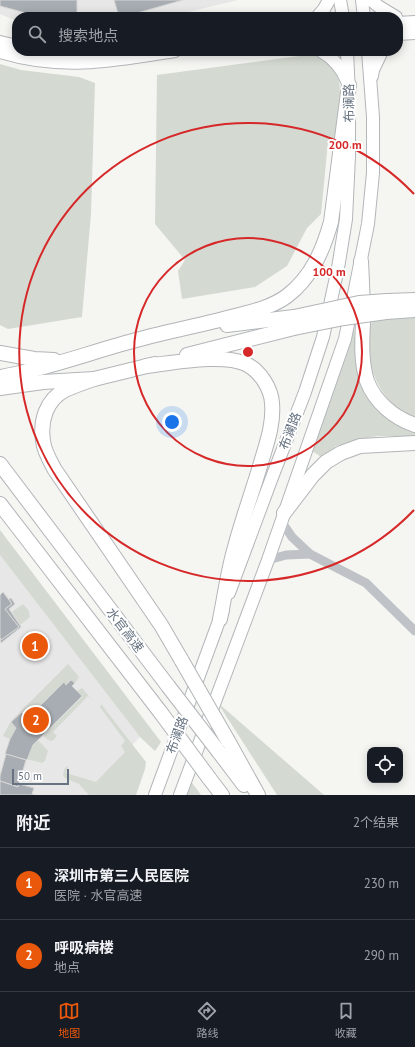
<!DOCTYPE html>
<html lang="zh">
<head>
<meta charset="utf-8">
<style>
	body { margin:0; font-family:"PT Sans","Noto Sans SC",sans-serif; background:#242831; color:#f1f3f6 }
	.controls { position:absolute; right:12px; bottom:12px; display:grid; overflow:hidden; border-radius:8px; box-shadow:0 2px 10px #0003 }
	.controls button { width:36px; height:36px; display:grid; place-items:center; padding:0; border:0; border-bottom:1px solid #363941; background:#171b24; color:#f1f3f6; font:20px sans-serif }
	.scale { position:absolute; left:12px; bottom:10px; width:57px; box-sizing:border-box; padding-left:4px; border:2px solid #677381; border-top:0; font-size:11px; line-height:14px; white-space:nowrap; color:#677381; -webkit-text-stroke:3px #fff; paint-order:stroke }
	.you { position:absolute; left:172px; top:422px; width:14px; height:14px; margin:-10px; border:3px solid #fff; border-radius:50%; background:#1a73e8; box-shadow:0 0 0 6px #1a73e833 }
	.badge { display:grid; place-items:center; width:26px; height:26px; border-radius:50%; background:#ea580c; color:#fff; font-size:13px; font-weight:700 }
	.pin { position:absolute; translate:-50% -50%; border:2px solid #fff; box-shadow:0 1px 4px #0006 }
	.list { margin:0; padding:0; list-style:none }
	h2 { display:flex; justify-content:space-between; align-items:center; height:52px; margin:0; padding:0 16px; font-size:17px }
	h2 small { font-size:13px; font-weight:400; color:#9ea1a6 }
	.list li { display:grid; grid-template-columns:26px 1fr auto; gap:12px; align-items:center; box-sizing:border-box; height:72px; padding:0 16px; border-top:1px solid #363941 }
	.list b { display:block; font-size:15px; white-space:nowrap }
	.list p { margin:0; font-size:13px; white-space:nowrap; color:#9ea1a6 }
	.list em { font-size:13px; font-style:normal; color:#9ea1a6 }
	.icon { flex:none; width:22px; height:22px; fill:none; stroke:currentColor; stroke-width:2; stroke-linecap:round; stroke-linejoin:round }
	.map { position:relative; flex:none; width:415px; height:795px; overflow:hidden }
	.search { position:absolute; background:#171b24; box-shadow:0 2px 10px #0003; left:12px; right:12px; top:12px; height:44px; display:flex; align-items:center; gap:10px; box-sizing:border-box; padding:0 14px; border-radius:16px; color:#9ea1a6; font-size:15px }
	.sheet { height:196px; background:#171b24 }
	nav { display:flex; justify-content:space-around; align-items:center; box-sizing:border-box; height:56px; border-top:1px solid #363941; background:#171b24; font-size:11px; color:#9ea1a6 }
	nav a { display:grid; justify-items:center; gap:2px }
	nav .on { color:#ea580c }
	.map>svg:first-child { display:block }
</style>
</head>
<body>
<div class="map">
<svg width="415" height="795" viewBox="0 0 415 795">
	<rect width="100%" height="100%" fill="#f5f5f2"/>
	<!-- built -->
	<g fill="#e6e7e6">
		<path d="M0 0H238L167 17H17V21L0 14Z"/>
		<path d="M0 555 140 737 127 750 108 795H0Z"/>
	</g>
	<!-- green -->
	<g fill="#d4dad2">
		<path d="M307 55H320L331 61 339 77 340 92 336 140 328 142 321 214 307 228 287 266 255 287 182 299 178 271 185 260 155 224 157 75Z"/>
		<path d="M0 64 21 70 79 77 95 83 91 214 82 317 8 329 0 325Z"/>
		<path d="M415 315V418C388 411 369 374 367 348 366 340 370 329 372 321Z"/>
		<path d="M354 327 356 353 363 377 415 430V436H378L357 440 336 446 323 458 312 451Z"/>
		<path d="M0 530 161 742 155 751 140 737 0 555Z"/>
		<path d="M23 604 29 611 30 617 20 625 12 612Z"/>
		<path d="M68 664 79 677 75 683 71 680 66 685 64 683 38 708 27 717 21 712 11 722 16 728 10 739 3 736 11 721Z"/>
		<path d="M82 688 93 701 88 696 53 732 57 736 52 741 48 740 43 735 82 697 77 691Z"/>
		<path d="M217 702 324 795H277Z"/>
		<path d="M101 704 146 762 145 769 136 795H89L79 784 65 778 63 775 65 768 68 766 66 773 96 782 125 752 121 746 125 741 100 707Z"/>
		<path d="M38 740 48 751 45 761 42 763 27 759 32 747Z"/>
		<path d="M190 780 201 795H185Z"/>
	</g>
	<!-- building -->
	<g fill="#a7adb3" stroke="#d7d7d5">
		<path d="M0 0H77V17H51L22 12 0 6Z"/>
		<path d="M114 0H183L123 17H119Z"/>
		<path d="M3 592 12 604 5 609 19 627 1 640 0 638V595Z"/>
		<path d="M11 598 15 604 9 609 21 627 1 643 0 638 1 640 19 627 5 609 12 604 9 599Z"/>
		<path d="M71 680 75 683 72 686 82 696 33 745 27 760 5 754 10 739 16 728 11 722 22 712 27 717 38 708 64 682 66 685Z"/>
		<path d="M6 754 26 760 18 787 0 781V776Z"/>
		<path d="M0 781 18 787 19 784 34 788 32 794 34 795H0Z"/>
	</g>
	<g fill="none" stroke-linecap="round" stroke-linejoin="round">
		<!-- major casing -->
		<g stroke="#b3b6ba" stroke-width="14">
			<g id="major">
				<path d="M340 0 343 17"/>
				<path d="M362 0 364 17"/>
				<path d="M371 0 378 6 396 17"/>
				<path d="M317 17 324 9 329 0"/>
				<path d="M398 23 415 22"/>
				<path d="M398 34 415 33"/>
				<path d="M0 42 17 46"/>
				<path d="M44 51C67 55 89 53 112 51"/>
				<path d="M321 51C333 58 342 68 347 81"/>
				<path d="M347 51 349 94"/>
				<path d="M0 52C62 71 113 61 175 51"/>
				<path d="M372 76 373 70 382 51"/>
				<path d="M229 593 271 480 305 392 323 337 338 268 346 219 349 156V120"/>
				<path d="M155 795 223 610"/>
				<path d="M180 795 268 560 345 339 368 224 373 173V117L368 51"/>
			</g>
		</g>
		<!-- highway casing -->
		<g stroke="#b2b5b8" stroke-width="16">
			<g id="highway">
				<path d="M361 261C362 281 363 302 363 323 362 342 361 362 367 381 375 402 394 418 415 425"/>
				<path d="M387 301 415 300"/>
				<path d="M386 312 415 310"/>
				<path d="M227 325 294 317"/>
				<path d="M0 353 34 359 54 360"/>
				<path d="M187 355 294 328"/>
				<path d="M146 366C173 363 222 353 246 364 260 371 271 388 272 403 274 425 266 445 260 466 252 493 242 520 235 547 228 570 225 595 220 619"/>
				<path d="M0 377C48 369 93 351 140 339 170 331 201 325 231 317 250 312 271 308 287 296 312 277 323 250 331 222L349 85"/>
				<path d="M94 379C85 382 74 386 65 390 46 400 40 421 43 441 44 451 50 461 55 470L161 625 182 661"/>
				<path d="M0 388 43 382 94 379 155 364"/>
				<path d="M0 464 168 686"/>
				<path d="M0 504 161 713"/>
				<path d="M284 513 313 475 326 462 341 453 360 446 415 443"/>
				<path d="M228 741 258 795"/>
				<path d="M219 752 244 785"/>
				<path d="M209 778 222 795"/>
			</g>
		</g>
		<!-- minor -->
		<g stroke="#bfc2c6" stroke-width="9">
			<path d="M281 521 292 537 310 554 366 583 415 631"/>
			<path d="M268 560 286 555 310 554"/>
		</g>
		<!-- major -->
		<use href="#major" stroke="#fff" stroke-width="12"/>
		<!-- highway -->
		<use href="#highway" stroke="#fff" stroke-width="14"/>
		<!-- highway-bridge casing -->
		<g stroke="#b2b5b8" stroke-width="16" stroke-linecap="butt">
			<g id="highway-bridge">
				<path d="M294 317 359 303 387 301"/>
				<path d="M294 328 344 318 386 312"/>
				<path d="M182 661 228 741"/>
				<path d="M168 686 219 752"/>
				<path d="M161 713 209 778"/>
			</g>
		</g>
		<!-- highway-bridge -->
		<use href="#highway-bridge" stroke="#fff" stroke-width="14"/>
	</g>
	<!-- distance rings -->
	<g fill="none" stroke="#d62828" stroke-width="2">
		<circle cx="248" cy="352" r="114"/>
		<path d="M414 510A229 229 0 1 1 414 194"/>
	</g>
	<g text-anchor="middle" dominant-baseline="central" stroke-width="4" stroke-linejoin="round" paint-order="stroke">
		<!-- street labels -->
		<g font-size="13" fill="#677381" stroke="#fff">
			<text transform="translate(349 103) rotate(-91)">布澜路</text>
			<text transform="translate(290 431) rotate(-69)">布澜路</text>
			<text transform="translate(125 630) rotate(53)">水官高速</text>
			<text transform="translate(177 735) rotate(-70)">布澜路</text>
		</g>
	</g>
	<circle cx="248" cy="352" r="6" fill="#d62828" stroke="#fff" stroke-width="2"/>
	<g font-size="12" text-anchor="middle" font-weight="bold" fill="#d62828" stroke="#fff" stroke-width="4" stroke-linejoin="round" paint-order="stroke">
		<text x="345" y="149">200 m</text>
		<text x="329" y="276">100 m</text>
	</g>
</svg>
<div class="controls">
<button><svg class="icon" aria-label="locate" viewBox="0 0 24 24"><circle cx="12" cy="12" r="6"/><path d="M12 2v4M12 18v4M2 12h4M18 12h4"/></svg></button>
</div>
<div class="scale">50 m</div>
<div class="you"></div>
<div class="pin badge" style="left:35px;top:646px">1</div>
<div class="pin badge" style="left:36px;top:720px">2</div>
<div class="search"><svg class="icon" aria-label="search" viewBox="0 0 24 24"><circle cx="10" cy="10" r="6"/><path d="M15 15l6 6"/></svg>搜索地点</div>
</div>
<section class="sheet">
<h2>附近<small>2个结果</small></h2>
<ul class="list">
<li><span class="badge">1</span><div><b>深圳市第三人民医院</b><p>医院 · 水官高速</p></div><em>230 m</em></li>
<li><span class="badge">2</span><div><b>呼吸病楼</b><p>地点</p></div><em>290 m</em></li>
</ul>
</section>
<nav>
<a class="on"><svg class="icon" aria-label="map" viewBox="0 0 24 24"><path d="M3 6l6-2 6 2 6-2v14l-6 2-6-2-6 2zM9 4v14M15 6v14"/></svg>地图</a>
<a><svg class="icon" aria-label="directions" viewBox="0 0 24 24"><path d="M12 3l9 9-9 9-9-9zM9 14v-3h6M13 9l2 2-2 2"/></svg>路线</a>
<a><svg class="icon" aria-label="saved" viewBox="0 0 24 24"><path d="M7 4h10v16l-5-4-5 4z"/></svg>收藏</a>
</nav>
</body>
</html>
